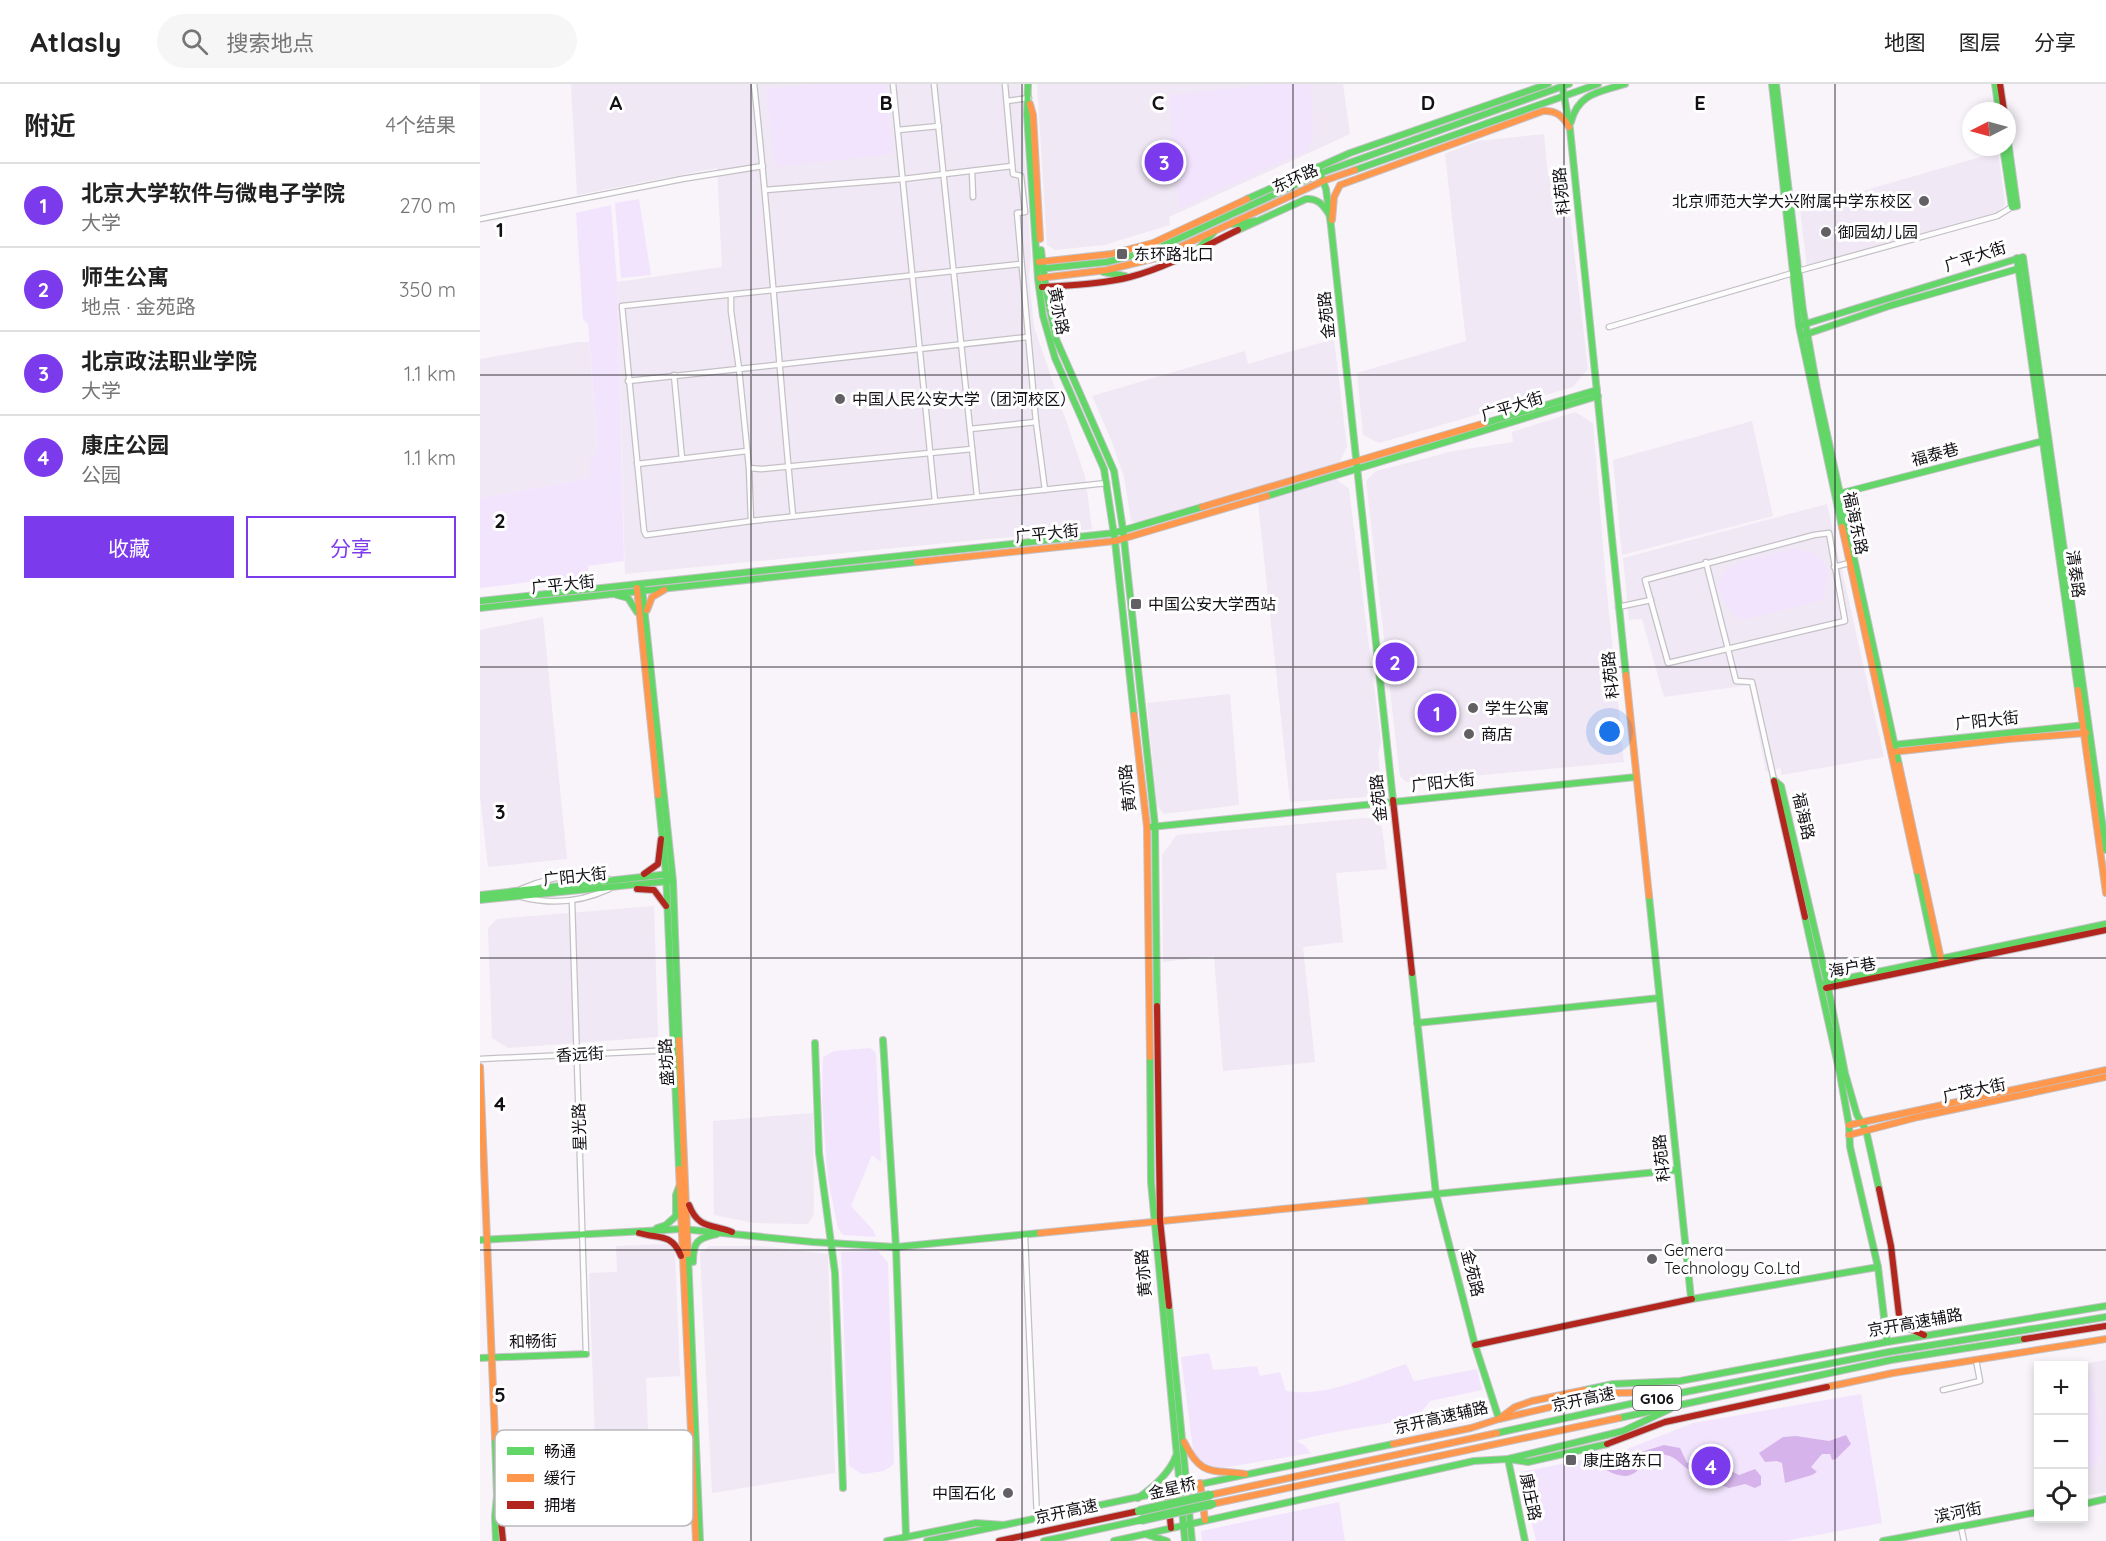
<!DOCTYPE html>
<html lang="zh">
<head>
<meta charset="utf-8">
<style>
	body { margin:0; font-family:Quicksand,"Noto Sans SC",sans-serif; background:#f6f6f6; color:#222 }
	.controls { position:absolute; right:18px; bottom:18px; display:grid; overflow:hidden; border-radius:0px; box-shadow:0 3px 9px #0003 }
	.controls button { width:54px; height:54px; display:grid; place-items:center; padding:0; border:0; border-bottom:2px solid #e0e0e0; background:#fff; color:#222; font:30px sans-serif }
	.compass { position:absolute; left:1482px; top:18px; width:54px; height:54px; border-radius:50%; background:#fff; box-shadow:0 3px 9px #0003; rotate:264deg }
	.you { position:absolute; left:1130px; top:648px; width:21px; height:21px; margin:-15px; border:4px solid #fff; border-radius:50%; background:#1a73e8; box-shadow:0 0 0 9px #1a73e833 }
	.badge { display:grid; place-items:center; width:39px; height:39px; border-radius:50%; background:#7c3aed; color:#fff; font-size:20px; font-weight:700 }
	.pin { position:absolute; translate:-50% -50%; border:3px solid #fff; box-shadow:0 2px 6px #0006 }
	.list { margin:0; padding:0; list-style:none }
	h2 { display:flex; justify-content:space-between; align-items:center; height:78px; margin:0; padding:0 24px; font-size:26px }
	h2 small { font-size:20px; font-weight:400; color:#767676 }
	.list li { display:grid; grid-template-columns:39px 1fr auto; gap:18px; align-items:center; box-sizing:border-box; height:84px; padding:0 24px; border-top:2px solid #e0e0e0 }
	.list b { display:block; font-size:22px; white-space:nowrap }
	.list p { margin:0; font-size:20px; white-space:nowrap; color:#767676 }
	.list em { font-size:20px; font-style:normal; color:#767676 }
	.actions { display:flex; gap:12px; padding:18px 24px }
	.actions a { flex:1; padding:14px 0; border:2px solid #7c3aed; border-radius:0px; text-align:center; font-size:21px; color:#7c3aed }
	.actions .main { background:#7c3aed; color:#fff }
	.icon { flex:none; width:33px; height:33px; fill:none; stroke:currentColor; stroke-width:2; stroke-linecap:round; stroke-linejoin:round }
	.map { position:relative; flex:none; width:1626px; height:1457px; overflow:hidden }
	header { display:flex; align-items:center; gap:36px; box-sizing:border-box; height:84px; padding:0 30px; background:#fff; border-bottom:2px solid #e0e0e0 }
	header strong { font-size:28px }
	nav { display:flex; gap:33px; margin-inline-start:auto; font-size:21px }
	.search { width:420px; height:54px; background:#f6f6f6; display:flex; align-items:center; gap:15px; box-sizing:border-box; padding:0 21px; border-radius:33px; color:#767676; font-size:22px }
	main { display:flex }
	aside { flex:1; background:#fff }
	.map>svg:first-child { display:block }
</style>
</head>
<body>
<header>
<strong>Atlasly</strong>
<div class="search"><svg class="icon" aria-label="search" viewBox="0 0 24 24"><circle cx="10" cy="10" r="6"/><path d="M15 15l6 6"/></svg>搜索地点</div>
<nav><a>地图</a><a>图层</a><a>分享</a></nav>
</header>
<main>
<aside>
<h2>附近<small>4个结果</small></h2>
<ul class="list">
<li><span class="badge">1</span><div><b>北京大学软件与微电子学院</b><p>大学</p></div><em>270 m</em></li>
<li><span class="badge">2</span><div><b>师生公寓</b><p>地点 · 金苑路</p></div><em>350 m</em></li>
<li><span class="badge">3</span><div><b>北京政法职业学院</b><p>大学</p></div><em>1.1 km</em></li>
<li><span class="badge">4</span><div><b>康庄公园</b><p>公园</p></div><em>1.1 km</em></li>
</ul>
<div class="actions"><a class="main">收藏</a><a>分享</a></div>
</aside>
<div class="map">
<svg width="1626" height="1457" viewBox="0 0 1626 1457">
	<rect width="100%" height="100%" fill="#f8f4fa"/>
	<!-- built -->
	<g fill="#f0e8f4">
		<path d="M91 0H540L551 171 549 193 554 243 605 392 612 445 145 490 137 198 242 183 237 84 97 111Z"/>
		<path d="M557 0H863L870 50 689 133 690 141 624 161 575 166 567 161Z"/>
		<path d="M1064 50 1068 92 1085 90 1108 285 1093 303 899 359 883 351 877 289 986 257 965 70 997 57Z"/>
		<path d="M1518 68 1525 120 1517 129 1327 183 1320 125Z"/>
		<path d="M854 255 867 363 859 379 657 439 651 437 644 393 632 358 612 312 765 267 768 280Z"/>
		<path d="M98 258H109L118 369 111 394 0 414V275Z"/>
		<path d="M1095 328 1113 339 1126 499 1144 678 926 698 920 692 919 685 886 397 896 387 974 367 1033 358 1032 348Z"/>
		<path d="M1272 337 1293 432 1142 471 1133 376Z"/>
		<path d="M856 395 869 405 901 657 898 670 901 700 900 706 895 711 887 713 810 718 778 418Z"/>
		<path d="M1347 420 1404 673 1301 691V684L1286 688 1269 601 1184 613 1162 535 1149 536 1143 474Z"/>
		<path d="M63 533 87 775 8 783 0 712V546Z"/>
		<path d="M750 610 759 721 684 730 677 722 667 619Z"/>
		<path d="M886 734 892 735 902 743 907 785 856 789 863 858 823 863 835 978 743 987 734 872 683 878 682 771 697 751Z"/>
		<path d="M174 822 178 953 28 964 12 954 8 844 17 835Z"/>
		<path d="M333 1029 334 1130 328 1140 274 1139 234 1131 233 1037Z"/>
		<path d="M189 1160 195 1169 200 1292 166 1294 168 1349 203 1348 205 1382 116 1385 109 1189 137 1188 136 1162Z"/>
		<path d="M229 1162H282L348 1170 355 1389 232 1409 220 1169Z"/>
		<path d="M1626 1276V1408L1604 1412V1282H1593Z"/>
	</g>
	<!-- green -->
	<g fill="#f3e4fd">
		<path d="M330 0H405L413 70 295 83 286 5Z"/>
		<path d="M789 0H830L834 47 828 66 700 124 698 116 689 11Z"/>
		<path d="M159 115 171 191 141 194 135 119Z"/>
		<path d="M131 121 137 198 144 477 108 482 109 491 0 504V414L111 394 109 377 118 369 108 240 103 235 96 129Z"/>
		<path d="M1314 465C1349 469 1352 485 1342 516L1263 536C1248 527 1243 518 1238 501L1245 487 1259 478Z"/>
		<path d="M390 964 396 969 401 1078 392 1071 371 1122 393 1146 396 1153 363 1151 358 1144 348 1096 342 1017 343 973 354 967Z"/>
		<path d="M398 1167 408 1179 414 1380 404 1387 382 1390 369 1382 361 1168Z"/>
		<path d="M729 1269 733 1286 777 1282 780 1292 800 1288 806 1307C846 1314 888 1292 926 1280L934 1297 997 1285 1002 1306 950 1317 937 1334C897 1342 855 1346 816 1357L824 1361 831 1369 736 1385 721 1380 714 1373 701 1273Z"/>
		<path d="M1604 1292 1611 1295C1616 1315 1626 1367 1616 1381 1611 1384 1610 1387 1604 1386Z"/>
		<path d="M1381 1310 1402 1439 1305 1457H1056L1041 1388 1140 1368 1213 1339Z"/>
		<path d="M859 1418 865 1457H722L721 1447Z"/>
	</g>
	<!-- water -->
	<g fill="#d6b4eb">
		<path d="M1366 1351 1371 1360 1356 1375 1352 1376 1350 1370H1342L1331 1383 1337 1388 1332 1391 1305 1399 1302 1379 1297 1377 1285 1378 1279 1369 1303 1353 1316 1352 1349 1357Z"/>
		<path d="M1184 1361 1200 1364 1207 1379 1232 1377 1259 1391 1275 1385 1281 1392V1401L1275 1404 1265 1400 1249 1404 1241 1401 1237 1391 1223 1381H1218L1210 1386C1201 1382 1197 1373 1186 1371 1181 1370 1168 1370 1163 1375 1160 1378 1161 1384 1157 1387 1145 1398 1129 1388 1118 1381Z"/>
	</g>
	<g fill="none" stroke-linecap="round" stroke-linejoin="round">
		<!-- street casing -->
		<g stroke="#c4c1c6" stroke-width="7">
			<g id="street">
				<path d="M274 0C290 144 299 288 313 432"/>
				<path d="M413 0 455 417"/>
				<path d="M454 0 497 412"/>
				<path d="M525 0 533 90 541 92 545 128 537 129 556 338 565 406"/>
				<path d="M527 17 549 14"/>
				<path d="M418 46 459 42"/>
				<path d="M492 87 493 113"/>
				<path d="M285 106 423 95 532 82"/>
				<path d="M0 135 202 95 283 82"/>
				<path d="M541 180 142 222 164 447 166 451 271 437 627 399"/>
				<path d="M1318 187 1517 132 1532 123"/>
				<path d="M1129 243 1313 189"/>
				<path d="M194 291 202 375"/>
				<path d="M148 297 259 285 251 227V211"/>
				<path d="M490 345 556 338"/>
				<path d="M492 365 281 385 269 384 259 285 548 253"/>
				<path d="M157 380 267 367"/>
				<path d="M269 384 271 437"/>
				<path d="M1349 449 1365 537 1188 579 1165 496 1334 451Z"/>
				<path d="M1226 478 1256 597 1272 598 1294 696"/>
				<path d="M1354 483 1369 479"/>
				<path d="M1138 523 1171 516"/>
				<path d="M41 805C69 793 102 787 132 796"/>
				<path d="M42 813C73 821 101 818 129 805"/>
				<path d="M92 817 106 1270"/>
				<path d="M0 975 195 966"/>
				<path d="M545 1152 557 1434"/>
				<path d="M1463 1306 1500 1297 1496 1276"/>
				<path d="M1481 1443 1484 1457"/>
			</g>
		</g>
		<!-- fast casing -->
		<g stroke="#c4c1c6" stroke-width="8">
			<g id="fast">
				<path d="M548 0 547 31 558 195 563 232 575 274 624 385 635 457 654 631"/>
				<path d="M1082 0 1090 45 1146 591"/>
				<path d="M1292 0 1319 242 1362 443"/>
				<path d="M1296 0 1323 226 1337 304 1419 681"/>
				<path d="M1515 0 1519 27"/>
				<path d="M1091 38C1098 9 1120 8 1145 0"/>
				<path d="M1523 63 1532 123 1537 122 1527 50"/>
				<path d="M838 83 846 105 851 142 913 716"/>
				<path d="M875 86 1118 0"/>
				<path d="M767 115 870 69 1068 0"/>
				<path d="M752 140 775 137"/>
				<path d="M758 146 826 115C838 114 843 121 849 130"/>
				<path d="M718 165 734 148"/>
				<path d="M561 166 567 212 576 255 634 387 643 446 675 742 677 922"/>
				<path d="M1537 174 1598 606"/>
				<path d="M559 185 627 178 674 166 841 89 1089 0"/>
				<path d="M623 188 645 192"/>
				<path d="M1322 241 1543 173 1626 766"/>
				<path d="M1324 251 1409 222 1541 184"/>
				<path d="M1005 339 1117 306"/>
				<path d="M1358 410 1563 357"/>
				<path d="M787 412 1118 312"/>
				<path d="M162 503 193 797 199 956"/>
				<path d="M137 511 148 514 157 528"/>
				<path d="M0 517 634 449 722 423"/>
				<path d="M0 524 437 478"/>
				<path d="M1412 661 1605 641"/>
				<path d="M1294 696 1301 702 1347 898 1365 989 1377 1031 1386 1046 1399 1105"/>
				<path d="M178 711 186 790 199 1085"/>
				<path d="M671 743 1156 693"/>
				<path d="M1437 787 1457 881"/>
				<path d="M0 811 189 790"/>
				<path d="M1169 812 1211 1214"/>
				<path d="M0 816 190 797"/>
				<path d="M1325 833 1360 990 1369 1041 1370 1063 1398 1183 1407 1258"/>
				<path d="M932 889 956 1110 995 1261 1019 1335"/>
				<path d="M1345 899 1626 840"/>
				<path d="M937 939 1179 914"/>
				<path d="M403 956 416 1163 426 1452"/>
				<path d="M335 959 339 1069 355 1189 363 1404"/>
				<path d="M670 973 671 1098 705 1457"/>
				<path d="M885 1117 1197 1086"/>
				<path d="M177 1144 186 1141 196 1132V1111L199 1103"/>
				<path d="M0 1156 202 1145 333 1158 416 1163 560 1149"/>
				<path d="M208 1170 220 1457"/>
				<path d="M213 1178C213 1158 217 1154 237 1150"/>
				<path d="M1212 1215 1398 1183"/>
				<path d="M689 1222 712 1457"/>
				<path d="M0 1274 106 1270"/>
				<path d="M1105 1306 1133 1300 1200 1297 1407 1258 1626 1222"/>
				<path d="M1139 1334 1411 1276 1544 1255"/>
				<path d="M1017 1349 1205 1308 1409 1268 1626 1233"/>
				<path d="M15 1354 17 1412 15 1433 16 1457"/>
				<path d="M1028 1375 1045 1457"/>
				<path d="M1028 1375 1143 1347 1190 1325"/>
				<path d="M658 1414C674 1403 689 1390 696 1372"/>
				<path d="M1604 1420 1626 1415"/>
				<path d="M665 1450 687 1457"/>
				<path d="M407 1457 496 1439 524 1441 913 1360"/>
				<path d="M447 1457 524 1441"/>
				<path d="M564 1457 661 1436"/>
				<path d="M634 1457 994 1377 1028 1375 1048 1378 1127 1360"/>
				<path d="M1403 1457 1558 1428"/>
			</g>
		</g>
		<!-- slow casing -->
		<g stroke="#c4c1c6" stroke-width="8">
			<g id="slow">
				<path d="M550 20 553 31 560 155"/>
				<path d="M852 136 854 113 860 101 1063 27C1076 26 1083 32 1089 43"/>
				<path d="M559 178 631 170 673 159 767 115"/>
				<path d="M560 194 627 186 676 174 843 97 875 86"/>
				<path d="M722 423 1005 339"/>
				<path d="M1362 443 1437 787"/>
				<path d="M437 478 635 457 787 412"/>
				<path d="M157 504 178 711"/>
				<path d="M167 526 172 513 184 506"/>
				<path d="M1146 591 1169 812"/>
				<path d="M1598 606 1626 809"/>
				<path d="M654 631 667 743 670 973"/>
				<path d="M1413 668 1529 655 1606 649"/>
				<path d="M1419 681 1462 880"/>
				<path d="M199 956 208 1170"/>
				<path d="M0 983 15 1354"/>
				<path d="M1369 1041 1626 986"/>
				<path d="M1369 1051 1438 1033 1626 993"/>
				<path d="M199 1085 216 1457"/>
				<path d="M560 1149 885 1117"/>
				<path d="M1347 1303 1413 1289 1626 1255"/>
				<path d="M1019 1335 1132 1309 1187 1308"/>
				<path d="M704 1358C722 1394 732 1385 765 1390"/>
				<path d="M913 1360 991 1344 1019 1335 1035 1323 1052 1317 1105 1306"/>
				<path d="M720 1399 725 1436"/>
				<path d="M730 1411 1017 1349"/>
				<path d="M732 1420 1139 1334"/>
			</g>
		</g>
		<!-- jam casing -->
		<g stroke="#c4c1c6" stroke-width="8">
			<g id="jam">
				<path d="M1520 0 1524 27"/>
				<path d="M562 203C591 201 622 200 650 193 688 183 723 163 758 146"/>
				<path d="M1294 697 1325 833"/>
				<path d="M913 716 932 889"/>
				<path d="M164 790 178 780 181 755"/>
				<path d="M157 805 174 806 186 822"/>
				<path d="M1346 904 1626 846"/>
				<path d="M677 922 680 1136 689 1222"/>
				<path d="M1399 1105 1411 1162 1419 1231 1426 1243 1444 1251"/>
				<path d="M209 1121C218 1145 232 1140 252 1148"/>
				<path d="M159 1149C179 1155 192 1149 201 1172"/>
				<path d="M1544 1255 1626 1242"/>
				<path d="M995 1261 1212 1215"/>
				<path d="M1127 1360 1185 1338 1347 1303"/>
				<path d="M687 1406 691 1444"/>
				<path d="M19 1418 23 1457"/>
				<path d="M519 1457 659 1427"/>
			</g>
		</g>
		<!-- street -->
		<use href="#street" stroke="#fefdfe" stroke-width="4.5"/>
		<!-- fast -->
		<use href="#fast" stroke="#63d668" stroke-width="6"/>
		<!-- slow -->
		<use href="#slow" stroke="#ff974d" stroke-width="6"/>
		<!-- jam -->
		<use href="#jam" stroke="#b3261e" stroke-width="6"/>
		<!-- fast-bridge casing -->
		<g stroke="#c4c1c6" stroke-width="10" stroke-linecap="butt">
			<g id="fast-bridge">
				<path d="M659 1427 730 1411"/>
				<path d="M661 1436 732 1420"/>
			</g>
		</g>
		<!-- fast-bridge -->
		<use href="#fast-bridge" stroke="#63d668" stroke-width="8"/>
	</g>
	<!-- grid -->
	<path fill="none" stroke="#131015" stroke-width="1.5" stroke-opacity="0.55" d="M271 0V1457M542 0V1457M813 0V1457M1084 0V1457M1355 0V1457M0 291H1626M0 583H1626M0 874H1626M0 1166H1626"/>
	<!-- markers -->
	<g fill="#636065" stroke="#fff" stroke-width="2">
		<circle cx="1444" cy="117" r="6"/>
		<circle cx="1346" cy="148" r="6"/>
		<rect x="636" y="164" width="12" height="12" rx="3"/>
		<circle cx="360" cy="315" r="6"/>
		<rect x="650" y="514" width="12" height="12" rx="3"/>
		<circle cx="993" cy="624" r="6"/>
		<circle cx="989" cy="650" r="6"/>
		<circle cx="1172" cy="1175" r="6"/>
		<rect x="1085" y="1370" width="12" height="12" rx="3"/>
		<circle cx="528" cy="1409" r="6"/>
	</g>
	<g text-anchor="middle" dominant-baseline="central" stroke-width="6" stroke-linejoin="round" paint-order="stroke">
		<!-- shield labels -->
		<rect fill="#fff" stroke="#5a585b" stroke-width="1.5" x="1153" y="1302" width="48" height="24" rx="4.5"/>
		<g font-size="15" font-weight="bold" fill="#131015">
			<text x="1177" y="1314">G106</text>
		</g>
		<!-- street labels -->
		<g font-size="16" fill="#131015" stroke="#fff">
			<text transform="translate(815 94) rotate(-24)">东环路</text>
			<text transform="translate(1081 107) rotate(-96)">科苑路</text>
			<text transform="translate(1495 172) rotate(-18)">广平大街</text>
			<text transform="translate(579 227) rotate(79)">黄亦路</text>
			<text transform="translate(846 231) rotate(-96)">金苑路</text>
			<text transform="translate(1032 322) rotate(-17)">广平大街</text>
			<text transform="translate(1455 370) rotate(-15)">福泰巷</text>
			<text transform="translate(1376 439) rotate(78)">福海东路</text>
			<text transform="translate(567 449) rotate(-6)">广平大街</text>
			<text transform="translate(1596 490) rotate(82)">清泰路</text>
			<text transform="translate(83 500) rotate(-6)">广平大街</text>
			<text transform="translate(1130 591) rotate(-96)">科苑路</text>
			<text transform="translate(1507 636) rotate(-6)">广阳大街</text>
			<text transform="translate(963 698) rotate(-6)">广阳大街</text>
			<text transform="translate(647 704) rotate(-96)">黄亦路</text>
			<text transform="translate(898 714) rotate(-96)">金苑路</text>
			<text transform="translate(1324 732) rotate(77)">福海路</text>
			<text transform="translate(95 792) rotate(-6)">广阳大街</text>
			<text transform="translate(1372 883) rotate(-10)">海户巷</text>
			<text transform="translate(100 970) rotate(-3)">香远街</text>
			<text transform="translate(186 978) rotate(-93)">盛坊路</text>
			<text transform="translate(1494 1006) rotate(-12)">广茂大街</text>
			<text transform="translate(99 1043) rotate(-92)">星光路</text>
			<text transform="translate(1181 1074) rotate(-96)">科苑路</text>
			<text transform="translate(663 1189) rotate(-95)">黄亦路</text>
			<text transform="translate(993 1189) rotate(76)">金苑路</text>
			<text transform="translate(1435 1238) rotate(-10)">京开高速辅路</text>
			<text transform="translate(53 1257) rotate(-2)">和畅街</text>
			<text transform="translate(1103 1315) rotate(-12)">京开高速</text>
			<text transform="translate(961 1333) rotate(-13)">京开高速辅路</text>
			<text transform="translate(692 1404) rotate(-13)">金星桥</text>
			<text transform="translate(1051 1413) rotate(78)">康庄路</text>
			<text transform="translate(586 1427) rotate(-12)">京开高速</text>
			<text transform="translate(1478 1428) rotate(-11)">滨河街</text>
		</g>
		<!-- poi labels -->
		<g font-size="16" fill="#131015" stroke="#fff" text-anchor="start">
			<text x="1432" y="117" text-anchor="end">北京师范大学大兴附属中学东校区</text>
			<text x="1358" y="148">御园幼儿园</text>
			<text x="654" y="170">东环路北口</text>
			<text x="372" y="315">中国人民公安大学（团河校区）</text>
			<text x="668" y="520">中国公安大学西站</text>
			<text x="1005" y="624">学生公寓</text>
			<text x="1001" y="650">商店</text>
			<text x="1184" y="1166">Gemera<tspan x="1184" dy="18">Technology Co.Ltd</tspan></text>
			<text x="1103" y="1376">康庄路东口</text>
			<text x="516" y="1409" text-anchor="end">中国石化</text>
		</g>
	</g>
	<!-- legend -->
	<rect x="15" y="1346" width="198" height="96" rx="9" fill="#fff" stroke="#b8b7b9" stroke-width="1.5"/>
	<rect x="27" y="1363" width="27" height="8" fill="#63d668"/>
	<rect x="27" y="1390" width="27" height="8" fill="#ff974d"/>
	<rect x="27" y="1417" width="27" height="8" fill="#b3261e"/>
	<g font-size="16" fill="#131015">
		<text x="64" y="1373">畅通</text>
		<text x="64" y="1400">缓行</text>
		<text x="64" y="1427">拥堵</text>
	</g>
	<g font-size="20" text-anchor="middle" font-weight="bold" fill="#131015" stroke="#fff" stroke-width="6" stroke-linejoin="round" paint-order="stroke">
		<text x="136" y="26">A</text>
		<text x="406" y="26">B</text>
		<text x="678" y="26">C</text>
		<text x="948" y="26">D</text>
		<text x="1220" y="26">E</text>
		<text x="20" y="153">1</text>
		<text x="20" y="444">2</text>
		<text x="20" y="735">3</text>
		<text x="20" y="1027">4</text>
		<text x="20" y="1318">5</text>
	</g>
</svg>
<div class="controls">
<button>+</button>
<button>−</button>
<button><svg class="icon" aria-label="locate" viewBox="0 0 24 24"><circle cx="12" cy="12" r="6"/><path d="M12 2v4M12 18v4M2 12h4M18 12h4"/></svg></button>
</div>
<svg class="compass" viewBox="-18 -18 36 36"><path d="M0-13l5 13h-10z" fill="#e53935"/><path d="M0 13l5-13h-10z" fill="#767676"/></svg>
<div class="you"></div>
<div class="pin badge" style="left:957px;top:629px">1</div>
<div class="pin badge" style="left:915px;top:578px">2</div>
<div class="pin badge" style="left:684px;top:78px">3</div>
<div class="pin badge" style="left:1231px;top:1382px">4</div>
</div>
</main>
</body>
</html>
